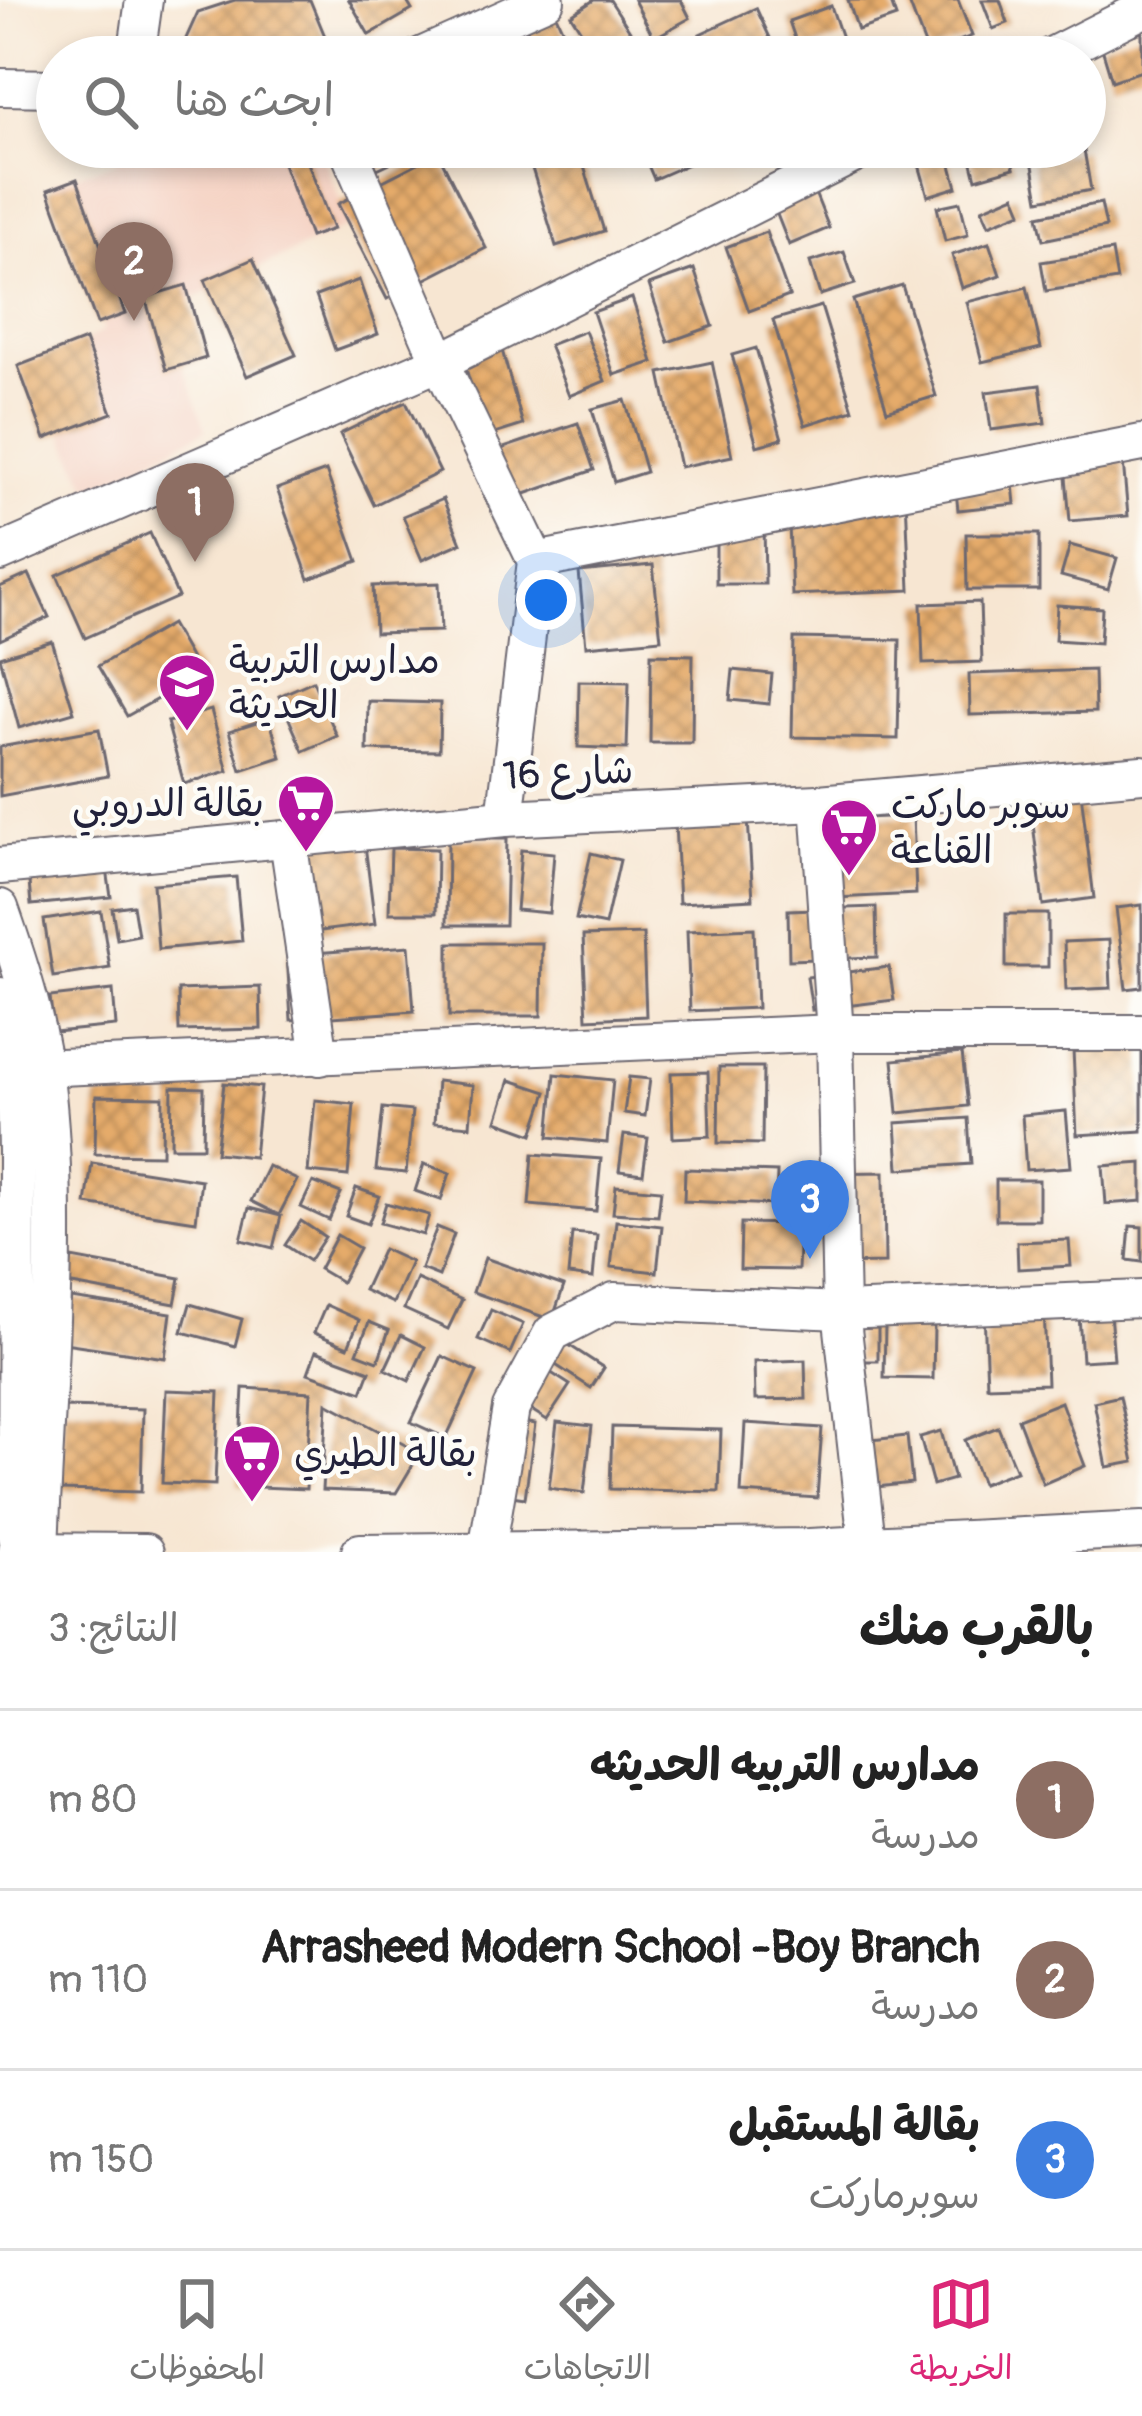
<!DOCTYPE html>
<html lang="ar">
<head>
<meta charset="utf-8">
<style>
	body { margin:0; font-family:Pangolin,"Playpen Sans Arabic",sans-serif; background:#f6f6f6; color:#222; direction:rtl }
	.you { position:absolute; left:546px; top:600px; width:42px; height:42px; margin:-30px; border:9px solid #fff; border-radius:50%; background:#1a73e8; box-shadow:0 0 0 18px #1a73e833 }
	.badge { display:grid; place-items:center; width:78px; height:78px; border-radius:50%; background:#db2777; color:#fff; font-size:39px; font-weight:700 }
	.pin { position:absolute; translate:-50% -99px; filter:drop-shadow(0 3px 6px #0008) }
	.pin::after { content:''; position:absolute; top:63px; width:42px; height:36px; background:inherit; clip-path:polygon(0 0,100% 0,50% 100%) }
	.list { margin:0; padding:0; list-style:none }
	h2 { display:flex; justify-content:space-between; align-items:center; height:156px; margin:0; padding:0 48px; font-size:51px }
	h2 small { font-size:39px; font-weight:400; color:#767676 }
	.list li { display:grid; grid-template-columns:78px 1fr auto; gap:36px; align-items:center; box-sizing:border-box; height:180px; padding:0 48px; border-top:3px solid #e0e0e0 }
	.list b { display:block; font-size:45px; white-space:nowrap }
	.list p { margin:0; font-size:39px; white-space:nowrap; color:#767676 }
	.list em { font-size:39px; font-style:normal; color:#767676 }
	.icon { flex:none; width:66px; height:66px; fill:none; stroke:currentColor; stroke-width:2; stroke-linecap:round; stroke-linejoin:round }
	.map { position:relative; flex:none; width:1142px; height:1552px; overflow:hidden; direction:ltr }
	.search { position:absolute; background:#fff; box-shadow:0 6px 18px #0003; left:36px; right:36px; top:36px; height:132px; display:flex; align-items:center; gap:30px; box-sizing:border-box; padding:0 42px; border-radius:66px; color:#767676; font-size:45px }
	.sheet { height:696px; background:#fff }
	nav { display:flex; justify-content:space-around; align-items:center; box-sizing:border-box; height:168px; border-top:3px solid #e0e0e0; background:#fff; font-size:33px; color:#767676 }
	nav a { display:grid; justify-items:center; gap:6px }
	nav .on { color:#db2777 }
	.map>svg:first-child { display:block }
</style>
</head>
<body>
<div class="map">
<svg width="1142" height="1552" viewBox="0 0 1142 1552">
	<defs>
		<pattern id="building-cross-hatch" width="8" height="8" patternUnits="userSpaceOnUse" patternTransform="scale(3)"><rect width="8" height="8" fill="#e5ab6b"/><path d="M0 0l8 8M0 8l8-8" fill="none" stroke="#b98b59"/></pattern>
	</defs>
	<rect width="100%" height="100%" fill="#fdfcf7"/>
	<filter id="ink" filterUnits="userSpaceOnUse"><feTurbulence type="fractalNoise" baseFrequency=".00833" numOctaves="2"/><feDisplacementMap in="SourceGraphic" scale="24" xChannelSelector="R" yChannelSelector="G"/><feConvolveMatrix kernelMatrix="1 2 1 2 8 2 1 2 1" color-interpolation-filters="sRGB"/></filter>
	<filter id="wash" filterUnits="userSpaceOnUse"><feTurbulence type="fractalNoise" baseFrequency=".004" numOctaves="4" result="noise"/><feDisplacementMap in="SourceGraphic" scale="48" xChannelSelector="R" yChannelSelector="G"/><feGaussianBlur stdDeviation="2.7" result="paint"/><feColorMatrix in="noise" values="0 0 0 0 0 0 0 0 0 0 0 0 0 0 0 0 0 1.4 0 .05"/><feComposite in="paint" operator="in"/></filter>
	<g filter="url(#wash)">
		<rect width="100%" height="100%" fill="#f7e6d2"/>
		<!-- built -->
		<path fill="#f5d2c3" d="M121 147H320L349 226 164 312 206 430 90 490 34 374 104 330 52 183 117 162Z"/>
		<g id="blocks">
			<!-- building -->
			<g fill="url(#building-cross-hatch)">
				<path d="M235 0H310L329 46 321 57 179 54 198 12Z"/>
				<path d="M349 0H406L412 10 369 35Z"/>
				<path d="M549 0 575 57H539L517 7Z"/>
				<path d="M594 0H610L639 45 621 57H598L571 15Z"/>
				<path d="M634 0H681L690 18 654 38Z"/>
				<path d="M848 0H890L896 17 858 30Z"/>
				<path d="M908 0H958L972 36 928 53Z"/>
				<path d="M982 0H1000L1008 23 993 29Z"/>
				<path d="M831 6 842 38 800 53 789 21Z"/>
				<path d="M756 8 779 57H711L700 34Z"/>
				<path d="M1142 32V71L1112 81 1101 45Z"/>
				<path d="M277 147H302L333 229 310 237Z"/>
				<path d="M367 147H424L377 169Z"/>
				<path d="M532 147H578L604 231 556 246 526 149Z"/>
				<path d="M597 147H646V148L602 163Z"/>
				<path d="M665 147H727L654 179 644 156Z"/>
				<path d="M914 147H946L957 187 928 196Z"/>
				<path d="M968 147H1008L1014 168 976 179Z"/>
				<path d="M1084 150 1091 190 1039 200 1032 160Z"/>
				<path d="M438 153 486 248 387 299 338 204Z"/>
				<path d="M805 168 829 228 789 245 765 184Z"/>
				<path d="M77 179 125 314 97 324 48 190Z"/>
				<path d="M1015 195 1022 212 989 225 982 209Z"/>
				<path d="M960 202 968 235 945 241 937 207Z"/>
				<path d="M1101 203 1106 227 1043 240 1038 216Z"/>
				<path d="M766 232 789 296 749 311 726 247Z"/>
				<path d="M989 243 1000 275 962 288 952 255Z"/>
				<path d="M1112 251 1117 280 1046 291 1041 262Z"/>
				<path d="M844 252 855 284 820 295 810 262Z"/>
				<path d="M253 259 296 355 247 376 205 280Z"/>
				<path d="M694 269 713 326 668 342 649 285Z"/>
				<path d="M359 280 378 334 335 350 316 296Z"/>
				<path d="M186 285 206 358 166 370 145 297Z"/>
				<path d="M902 285 936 396 887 411 853 300Z"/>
				<path d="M1027 287 1041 348 982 362 967 302Z"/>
				<path d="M632 298 653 362 614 375 593 312Z"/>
				<path d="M821 306 853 410 805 425 773 320Z"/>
				<path d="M585 331 605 381 569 396 549 345Z"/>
				<path d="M85 340 112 413 45 439 18 366Z"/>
				<path d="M500 343 523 425 485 437 462 354Z"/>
				<path d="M756 348 782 439 757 446 732 355Z"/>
				<path d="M712 362 732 456 680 467 660 373Z"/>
				<path d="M1040 385 1045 423 991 430 986 392Z"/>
				<path d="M625 400 646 472 614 482 592 409Z"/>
				<path d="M406 402 440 472 374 505 340 434Z"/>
				<path d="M578 423 594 470 496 504 480 456Z"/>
				<path d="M1123 461 1128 516 1070 521 1065 466Z"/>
				<path d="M326 471 358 561 309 579 277 489Z"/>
				<path d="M1013 484 1015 504 958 510 956 491Z"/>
				<path d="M906 497 910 590 792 595 788 501Z"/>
				<path d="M443 499 461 543 422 560 403 516Z"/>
				<path d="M716 521H764L765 584H716Z"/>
				<path d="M150 533 178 597 85 638 57 575Z"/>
				<path d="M966 534H1039V590H967Z"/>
				<path d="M1070 545 1117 558 1108 589 1061 576Z"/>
				<path d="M653 565 661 639 586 646 579 572Z"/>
				<path d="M29 574 49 617 0 640V587Z"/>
				<path d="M439 583 441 631 375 633 373 586Z"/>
				<path d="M980 602 982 662 923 664 921 604Z"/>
				<path d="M1057 605 1102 608 1100 643 1055 640Z"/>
				<path d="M171 624 200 675 127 716 98 666Z"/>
				<path d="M794 638 900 640 898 739 792 737Z"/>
				<path d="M52 641 74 712 19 728 0 657Z"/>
				<path d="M651 654 693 655 692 743H650Z"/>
				<path d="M733 670 772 674 769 704 730 700Z"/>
				<path d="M1094 670 1095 712 970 715 969 674Z"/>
				<path d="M313 681 337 736 303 751 279 696Z"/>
				<path d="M579 681 629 682 627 749 578 747Z"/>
				<path d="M368 701 440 703 439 751 367 750Z"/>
				<path d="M211 710 228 771 184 784 167 722Z"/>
				<path d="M269 718 281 757 241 770 229 731Z"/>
				<path d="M99 729 108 776 0 796V747Z"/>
				<path d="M1081 793 1094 898 1043 905 1030 799Z"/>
				<path d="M913 816 916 894 816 899 812 820Z"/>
				<path d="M748 819 753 899 679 903 675 823Z"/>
				<path d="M364 837 375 924 305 933 295 846Z"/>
				<path d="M448 839H507L505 925H447Z"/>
				<path d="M391 848 437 849 436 913H389Z"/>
				<path d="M521 850 554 853 549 913 516 910Z"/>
				<path d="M591 853 620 860 605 925 576 919Z"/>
				<path d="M106 862 111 897 31 905 28 870Z"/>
				<path d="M236 877 242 941 158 949 153 884Z"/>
				<path d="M133 905 138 935 117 939 112 908Z"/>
				<path d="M1142 905V987L1126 989 1116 908Z"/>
				<path d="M876 907 877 957 789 960 788 910Z"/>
				<path d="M101 911 110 968 53 977 44 920Z"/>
				<rect x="1006" y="914" width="42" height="53"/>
				<path d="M754 928 757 1008 690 1011 687 931Z"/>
				<path d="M643 934 646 1016 587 1019 583 936Z"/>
				<path d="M1109 940 1111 988 1066 990 1064 942Z"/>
				<path d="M449 943H542L541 1016H449Z"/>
				<path d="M409 946 414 1011 291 1020 287 955Z"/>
				<path d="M889 967 894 1000 812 1010 807 977Z"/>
				<path d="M260 987 261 1029 179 1031 178 990Z"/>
				<path d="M113 990 116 1026 54 1032 50 997Z"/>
				<path d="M1142 1046V1131L1077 1135 1073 1050Z"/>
				<path d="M962 1053 968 1106 898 1113 893 1060Z"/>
				<path d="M719 1067H763L762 1144 718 1143Z"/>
				<path d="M708 1072 710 1136 673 1138 671 1073Z"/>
				<path d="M555 1074 613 1080 607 1143 549 1137Z"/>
				<path d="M629 1077 650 1079 645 1116 624 1113Z"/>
				<path d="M510 1080 547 1092 533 1134 497 1121Z"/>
				<path d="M437 1081 473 1085 470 1126 434 1123Z"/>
				<path d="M224 1083 261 1087 254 1157 216 1153Z"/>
				<path d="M172 1087 204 1088 203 1147H171Z"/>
				<path d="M96 1096 163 1097 162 1155 95 1154Z"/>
				<path d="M315 1100 354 1104 348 1176 308 1172Z"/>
				<path d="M383 1108 412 1111 406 1173 376 1170Z"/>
				<path d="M1066 1111 1071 1167 1026 1170 1022 1115Z"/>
				<path d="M968 1118 971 1164 899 1169 896 1123Z"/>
				<path d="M624 1135 648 1138 643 1174 619 1171Z"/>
				<path d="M533 1154 601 1159 596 1211 529 1205Z"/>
				<path d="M92 1163 201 1180 196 1221 86 1204Z"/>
				<path d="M1142 1163V1201L1106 1204 1103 1166Z"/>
				<path d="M424 1164 450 1173 441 1200 415 1191Z"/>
				<path d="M268 1166 297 1180 279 1215 251 1201Z"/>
				<path d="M685 1169 777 1172 776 1205 684 1201Z"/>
				<path d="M884 1172 885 1263 823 1264 822 1173Z"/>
				<rect x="996" y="1180" width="43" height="40"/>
				<path d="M313 1182 341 1193 329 1220 301 1207Z"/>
				<path d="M616 1186 661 1190 658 1216 613 1213Z"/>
				<path d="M356 1188 379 1196 368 1224 346 1216Z"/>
				<path d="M386 1203 429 1215 423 1235 380 1223Z"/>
				<path d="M249 1208 281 1216 273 1248 241 1240Z"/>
				<path d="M301 1221 325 1237 309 1261 285 1245Z"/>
				<path d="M616 1221 662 1226 657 1272 611 1267Z"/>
				<path d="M741 1223 800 1224 798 1270 740 1269Z"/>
				<path d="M1130 1226 1142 1227V1262L1127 1260Z"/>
				<path d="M437 1227 454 1234 439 1276 421 1269Z"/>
				<path d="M572 1233 597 1235 593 1278 568 1275Z"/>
				<path d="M337 1235 359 1248 341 1282 319 1269Z"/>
				<path d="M1069 1240 1071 1266 1018 1269 1017 1242Z"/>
				<path d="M383 1249 411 1262 393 1303 364 1290Z"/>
				<path d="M72 1258 180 1278 175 1304 67 1284Z"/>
				<path d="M485 1258 564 1286 552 1320 473 1292Z"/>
				<path d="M417 1279 462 1300 448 1329 404 1309Z"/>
				<path d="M71 1298 171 1313 165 1358 64 1343Z"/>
				<path d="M190 1304 242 1319 235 1346 182 1332Z"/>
				<path d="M326 1305 359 1320 348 1347 314 1333Z"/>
				<path d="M1044 1308 1047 1384 987 1386 984 1311Z"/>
				<path d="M491 1310 523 1324 510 1353 478 1339Z"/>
				<path d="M1110 1313 1114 1359 1082 1361 1079 1315Z"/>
				<path d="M857 1319H878V1361H856Z"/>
				<path d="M369 1322 389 1330 378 1361 357 1353Z"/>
				<path d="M885 1326H934L933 1379 884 1378Z"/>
				<path d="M401 1335 425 1347 409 1381 385 1369Z"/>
				<path d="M558 1338 604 1368 591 1388 545 1358Z"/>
				<path d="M316 1351 370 1371 362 1392 308 1373Z"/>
				<path d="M442 1356 477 1372 446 1438 411 1422Z"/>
				<path d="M805 1360 806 1399 755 1400 754 1362Z"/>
				<path d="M542 1367 570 1385 547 1420 519 1402Z"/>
				<path d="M243 1388 311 1392 306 1489 238 1486Z"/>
				<path d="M166 1390 219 1392 215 1485 162 1483Z"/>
				<path d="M1120 1396 1134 1462 1107 1467 1094 1402Z"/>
				<path d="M1061 1402 1085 1466 1043 1484 1018 1419Z"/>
				<path d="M327 1403 420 1453 396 1493 322 1490Z"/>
				<path d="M63 1407 143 1409 141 1492 61 1490Z"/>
				<path d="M496 1418 535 1424 525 1498 485 1492Z"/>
				<path d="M557 1422 592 1426 584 1493 549 1488Z"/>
				<path d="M745 1423 822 1428 817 1498 741 1493Z"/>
				<path d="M612 1427 721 1430 719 1492 610 1489Z"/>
				<path d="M998 1427 1016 1471 982 1484 965 1440Z"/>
				<path d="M941 1431 954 1479 933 1485 920 1437Z"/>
				<path d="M907 1436 912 1483 850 1490 845 1443Z"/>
			</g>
		</g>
	</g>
	<g filter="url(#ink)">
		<use href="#blocks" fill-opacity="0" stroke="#6d6770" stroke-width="3"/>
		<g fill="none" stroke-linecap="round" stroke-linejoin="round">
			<!-- minor casing -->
			<g stroke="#6d6770" stroke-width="40">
				<g id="minor">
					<path d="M136 57 144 0"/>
					<path d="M419 57 546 0"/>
					<path d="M1049 57 1142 10"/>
					<path d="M0 87 57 88"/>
					<path d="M347 147 440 362 536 561 505 818"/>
					<path d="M0 553 440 362 869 147"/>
					<path d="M536 561 1142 443"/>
					<path d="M819 803 835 1033 841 1311 867 1542"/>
					<path d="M288 840 320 1057"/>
					<path d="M0 866 505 818 819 803 1142 774"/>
					<path d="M0 908C21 968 41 1030 47 1094 62 1239 45 1405 40 1552"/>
					<path d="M0 996 15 1069 17 1152 16 1537"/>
					<path d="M15 1069 835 1033H1142"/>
					<path d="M487 1550 511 1408 552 1333 614 1301 841 1311 1142 1299"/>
					<path d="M16 1551 145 1552"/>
					<path d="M360 1552 809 1547 1142 1530"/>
				</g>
			</g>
			<!-- minor -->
			<use href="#minor" stroke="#fff" stroke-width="36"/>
		</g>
	</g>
	<!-- icons -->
	<defs>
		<g id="school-pin" transform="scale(3)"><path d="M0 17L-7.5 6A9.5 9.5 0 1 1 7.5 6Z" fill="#b5179e" stroke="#fdfcf7"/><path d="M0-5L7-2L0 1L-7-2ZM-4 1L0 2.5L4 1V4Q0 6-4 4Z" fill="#fff"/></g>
		<g id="supermarket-pin" transform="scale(3)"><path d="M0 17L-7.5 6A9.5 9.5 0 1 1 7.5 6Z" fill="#b5179e" stroke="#fdfcf7"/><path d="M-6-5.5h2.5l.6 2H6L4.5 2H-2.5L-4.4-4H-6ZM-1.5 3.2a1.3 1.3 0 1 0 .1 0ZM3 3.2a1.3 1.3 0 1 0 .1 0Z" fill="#fff"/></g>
	</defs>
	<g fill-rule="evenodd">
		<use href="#school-pin" x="187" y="682"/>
		<use href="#supermarket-pin" x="306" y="803"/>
		<use href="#supermarket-pin" x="849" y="827"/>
		<use href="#supermarket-pin" x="252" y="1453"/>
	</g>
	<g text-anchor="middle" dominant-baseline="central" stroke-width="9" stroke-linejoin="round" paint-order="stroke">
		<!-- poi labels -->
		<g font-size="39" fill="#22223b" stroke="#fdfcf7" text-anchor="start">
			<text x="229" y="660">مدارس التربية<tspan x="229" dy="45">الحديثة</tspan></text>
			<text x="264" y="803" text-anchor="end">بقالة الدروبي</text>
			<text x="891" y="805">سوبر ماركت<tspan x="891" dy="45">القناعة</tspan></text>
			<text x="294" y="1453">بقالة الطيري</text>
		</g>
		<!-- street labels -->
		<g font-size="39" fill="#22223b" stroke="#fdfcf7">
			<text transform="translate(568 773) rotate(-3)">شارع 16</text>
		</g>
	</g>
</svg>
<div class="you"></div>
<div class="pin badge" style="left:195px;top:562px;background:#8d6e63">1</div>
<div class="pin badge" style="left:134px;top:321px;background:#8d6e63">2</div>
<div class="pin badge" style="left:810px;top:1259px;background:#3f7fe0">3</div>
<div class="search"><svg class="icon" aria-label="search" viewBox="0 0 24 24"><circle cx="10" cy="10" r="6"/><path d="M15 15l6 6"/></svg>ابحث هنا</div>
</div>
<section class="sheet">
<h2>بالقرب منك<small>النتائج: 3</small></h2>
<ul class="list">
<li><span class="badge" style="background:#8d6e63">1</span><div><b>مدارس التربيه الحديثه</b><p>مدرسة</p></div><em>80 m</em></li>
<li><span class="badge" style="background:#8d6e63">2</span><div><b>Arrasheed Modern School -Boy Branch</b><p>مدرسة</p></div><em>110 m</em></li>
<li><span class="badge" style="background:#3f7fe0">3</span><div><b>بقالة المستقبل</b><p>سوبرماركت</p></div><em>150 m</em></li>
</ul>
</section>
<nav>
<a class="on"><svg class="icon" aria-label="map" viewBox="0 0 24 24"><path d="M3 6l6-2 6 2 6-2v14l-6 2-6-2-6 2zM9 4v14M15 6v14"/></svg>الخريطة</a>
<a><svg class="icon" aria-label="directions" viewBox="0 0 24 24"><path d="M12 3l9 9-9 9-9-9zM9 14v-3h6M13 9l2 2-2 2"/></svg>الاتجاهات</a>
<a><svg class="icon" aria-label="saved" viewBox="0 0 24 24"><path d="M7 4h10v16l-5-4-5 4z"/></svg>المحفوظات</a>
</nav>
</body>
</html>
